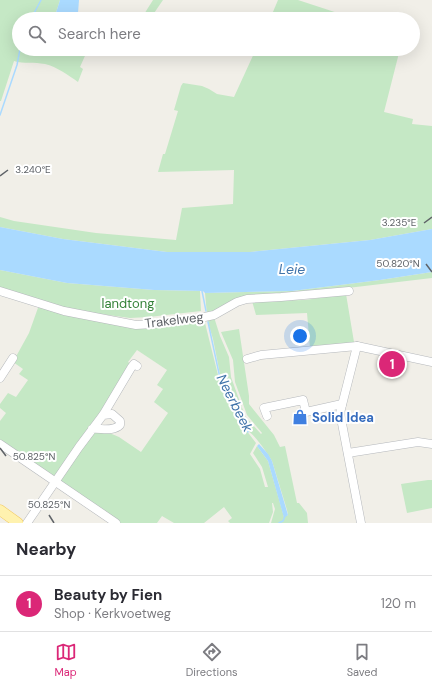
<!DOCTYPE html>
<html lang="en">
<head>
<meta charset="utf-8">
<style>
	body { margin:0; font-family:"DM Sans",sans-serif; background:#f2f2f3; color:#2b2b33 }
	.you { position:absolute; left:300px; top:336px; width:14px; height:14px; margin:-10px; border:3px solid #fff; border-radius:50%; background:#1a73e8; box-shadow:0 0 0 6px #1a73e833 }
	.badge { display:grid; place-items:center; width:26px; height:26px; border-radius:50%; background:#db2777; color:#fff; font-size:13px; font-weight:700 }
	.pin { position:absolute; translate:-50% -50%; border:2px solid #fff; box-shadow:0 1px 4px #0006 }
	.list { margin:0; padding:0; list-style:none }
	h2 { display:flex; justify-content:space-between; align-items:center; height:52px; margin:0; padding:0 16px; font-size:17px }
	h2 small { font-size:13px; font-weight:400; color:#7c7c81 }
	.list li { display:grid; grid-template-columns:26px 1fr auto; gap:12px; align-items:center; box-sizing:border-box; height:56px; padding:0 16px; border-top:1px solid #e1e1e2 }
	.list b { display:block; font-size:15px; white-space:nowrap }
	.list p { margin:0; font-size:13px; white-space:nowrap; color:#7c7c81 }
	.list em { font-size:13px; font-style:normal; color:#7c7c81 }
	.icon { flex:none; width:22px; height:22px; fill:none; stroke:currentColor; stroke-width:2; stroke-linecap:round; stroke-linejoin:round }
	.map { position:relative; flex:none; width:432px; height:523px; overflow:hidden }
	.search { position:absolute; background:#fff; box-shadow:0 4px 16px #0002; left:12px; right:12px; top:12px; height:44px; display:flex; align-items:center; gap:10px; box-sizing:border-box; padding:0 14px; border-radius:22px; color:#7c7c81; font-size:15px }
	.sheet { height:108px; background:#fff }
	nav { display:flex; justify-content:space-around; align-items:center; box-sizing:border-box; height:56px; border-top:1px solid #e1e1e2; background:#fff; font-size:11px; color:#7c7c81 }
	nav a { display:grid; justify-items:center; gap:2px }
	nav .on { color:#db2777 }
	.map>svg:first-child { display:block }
</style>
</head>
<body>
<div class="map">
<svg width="432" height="523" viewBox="0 0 432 523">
	<rect width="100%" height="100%" fill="#f1efe8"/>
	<!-- green -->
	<g fill="#c5e8c5" fill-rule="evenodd">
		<path d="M0 0H60L54 19H19V49H48L47 51 56 55 62 49H88L80 67 83 69 78 82C68 75 57 67 45 64 34 62 24 64 14 61L1 101H0Z"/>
		<path d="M153 0H163L150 19H141Z"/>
		<path d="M278 0H298L356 19H270Z"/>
		<path d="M256 49H400L384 112 413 119 412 124 432 126V229L370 240 250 252H167L63 239 0 227V217L14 221 96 233 176 240 182 208 233 204 234 170 158 172 163 154H165L178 111 174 110 181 86 183 83 202 86 209 89 217 94 234 97Z"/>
		<path d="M0 270 67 283 154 290 200 291 201 311 149 317 130 318 64 309 0 290Z"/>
		<path d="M432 272V278L339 289 252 296 207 315 205 293 292 291 380 280Z"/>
		<path d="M346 294 354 342 310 348 307 313 256 315 252 301 305 300Z"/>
		<path d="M39 305 112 323 204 319 219 379H221L213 339 207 319 214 317 220 336 229 357 231 377 245 416 261 434 262 433 247 415 235 382 233 360 221 332 239 329 249 396V404L274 435 280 447 285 446 297 503H299L307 513 308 523H271L275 509 273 503H272L273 512 269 523H230L228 521 232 518 224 507 204 523H174L162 516 157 523H120L58 482 92 432H107L119 437 141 452 168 413 154 402 163 389 157 385 167 370 137 350 128 362 131 364 123 378 55 479 0 442V421L6 413 0 408V404L8 393 16 397 28 380 19 374 23 369 13 362 29 333ZM246 430C254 433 267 453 272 461L287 510 288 515 284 517 268 461 257 446 253 453 262 467 268 487H265L260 469 250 454 256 443Z"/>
		<path d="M428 480H432V508L407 513 401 484Z"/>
	</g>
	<!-- water -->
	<g fill="#aadaff">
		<path d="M60 0H79L78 13 76 19H54Z"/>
		<path d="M0 227 63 239 167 252H250L370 240 432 229V272L380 280 292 291 205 293 203 291 154 290 67 283 0 270Z"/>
		<path d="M259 444 268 454 272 461 288 515 284 518 268 461 257 446Z"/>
	</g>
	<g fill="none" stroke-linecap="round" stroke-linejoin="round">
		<!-- stream -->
		<g stroke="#aadaff" stroke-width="1.5">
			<path d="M31 19 41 0"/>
			<path d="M0 115 17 65 20 49"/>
			<path d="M202 291 206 311"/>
			<path d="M208 322 220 378 241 422 248 432"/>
			<path d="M279 523 283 521 285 516"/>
		</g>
		<!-- minor casing -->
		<g stroke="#b5b8bc" stroke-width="9">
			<g id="minor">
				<path d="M0 291 64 311 136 325 153 324 200 318 214 315 237 302 247 299 281 297 349 291"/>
				<path d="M357 346 340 413 361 523"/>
				<path d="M247 359 261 355 357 346 432 362"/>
				<path d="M0 378 13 358"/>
				<path d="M103 415 131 368 134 364 137 366"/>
				<path d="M267 416 264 408 303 400 306 412 342 404"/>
				<path d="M0 444 116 523"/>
				<path d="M348 453 418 442 432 444"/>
				<path d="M27 523 79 447 103 415 112 414 120 421V425C113 432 101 428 92 429"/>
			</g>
		</g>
		<!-- major casing -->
		<g stroke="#f2c960" stroke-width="11">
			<path id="major" d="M0 510 18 523"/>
		</g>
		<!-- minor -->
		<use href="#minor" stroke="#fff" stroke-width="8"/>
		<!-- major -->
		<use href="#major" stroke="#fff2af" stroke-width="10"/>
	</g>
	<!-- ticks -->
	<path fill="none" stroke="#5f6368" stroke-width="1.5" d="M0 176 8 170M424 223 432 217M426 264 432 272M0 448 6 456M49 515 54 523"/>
	<!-- icons -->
	<defs>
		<g id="shop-bare" transform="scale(1.2)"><path d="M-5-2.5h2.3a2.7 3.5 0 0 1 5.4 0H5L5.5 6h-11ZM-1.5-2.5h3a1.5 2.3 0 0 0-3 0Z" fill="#3f7fe0" stroke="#fff" stroke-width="2.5" paint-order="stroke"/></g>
	</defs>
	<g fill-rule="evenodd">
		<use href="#shop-bare" x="300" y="417"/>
	</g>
	<g text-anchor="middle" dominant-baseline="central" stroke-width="4" stroke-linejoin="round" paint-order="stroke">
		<!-- park labels -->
		<g font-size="13" fill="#348238" stroke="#fff">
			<text x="128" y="303">landtong</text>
		</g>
		<!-- street labels -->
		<g font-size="13" fill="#5f6368" stroke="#fff">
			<text transform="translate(174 320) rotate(-7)">Trakelweg</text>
		</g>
		<!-- shop labels -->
		<g font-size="13" font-weight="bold" fill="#366cbe" stroke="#fff" text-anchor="start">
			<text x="312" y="417">Solid Idea</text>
		</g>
		<!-- water labels -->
		<g font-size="14" font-style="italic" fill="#4174aa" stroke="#fff">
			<text x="292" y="269">Leie</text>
			<text transform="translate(235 403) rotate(63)">Neerbeek</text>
		</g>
	</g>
	<g font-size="10" text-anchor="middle" fill="#5f6368" stroke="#fff" stroke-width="4" stroke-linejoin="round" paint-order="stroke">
		<text x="33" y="173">3.240°E</text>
		<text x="399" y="226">3.235°E</text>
		<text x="398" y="267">50.820°N</text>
		<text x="34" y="460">50.825°N</text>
		<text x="49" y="508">50.825°N</text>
	</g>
</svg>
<div class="you"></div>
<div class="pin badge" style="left:392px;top:364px">1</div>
<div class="search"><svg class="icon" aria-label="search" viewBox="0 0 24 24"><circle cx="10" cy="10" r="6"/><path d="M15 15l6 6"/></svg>Search here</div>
</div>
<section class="sheet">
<h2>Nearby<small></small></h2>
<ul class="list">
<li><span class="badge">1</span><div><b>Beauty by Fien</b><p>Shop · Kerkvoetweg</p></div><em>120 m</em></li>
</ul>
</section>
<nav>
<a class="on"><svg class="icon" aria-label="map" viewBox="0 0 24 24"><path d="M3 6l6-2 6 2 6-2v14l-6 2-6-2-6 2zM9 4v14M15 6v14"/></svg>Map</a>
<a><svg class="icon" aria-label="directions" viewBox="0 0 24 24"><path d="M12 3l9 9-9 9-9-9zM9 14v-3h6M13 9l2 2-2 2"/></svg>Directions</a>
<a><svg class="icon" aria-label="saved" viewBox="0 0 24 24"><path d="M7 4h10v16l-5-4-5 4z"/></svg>Saved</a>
</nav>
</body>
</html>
